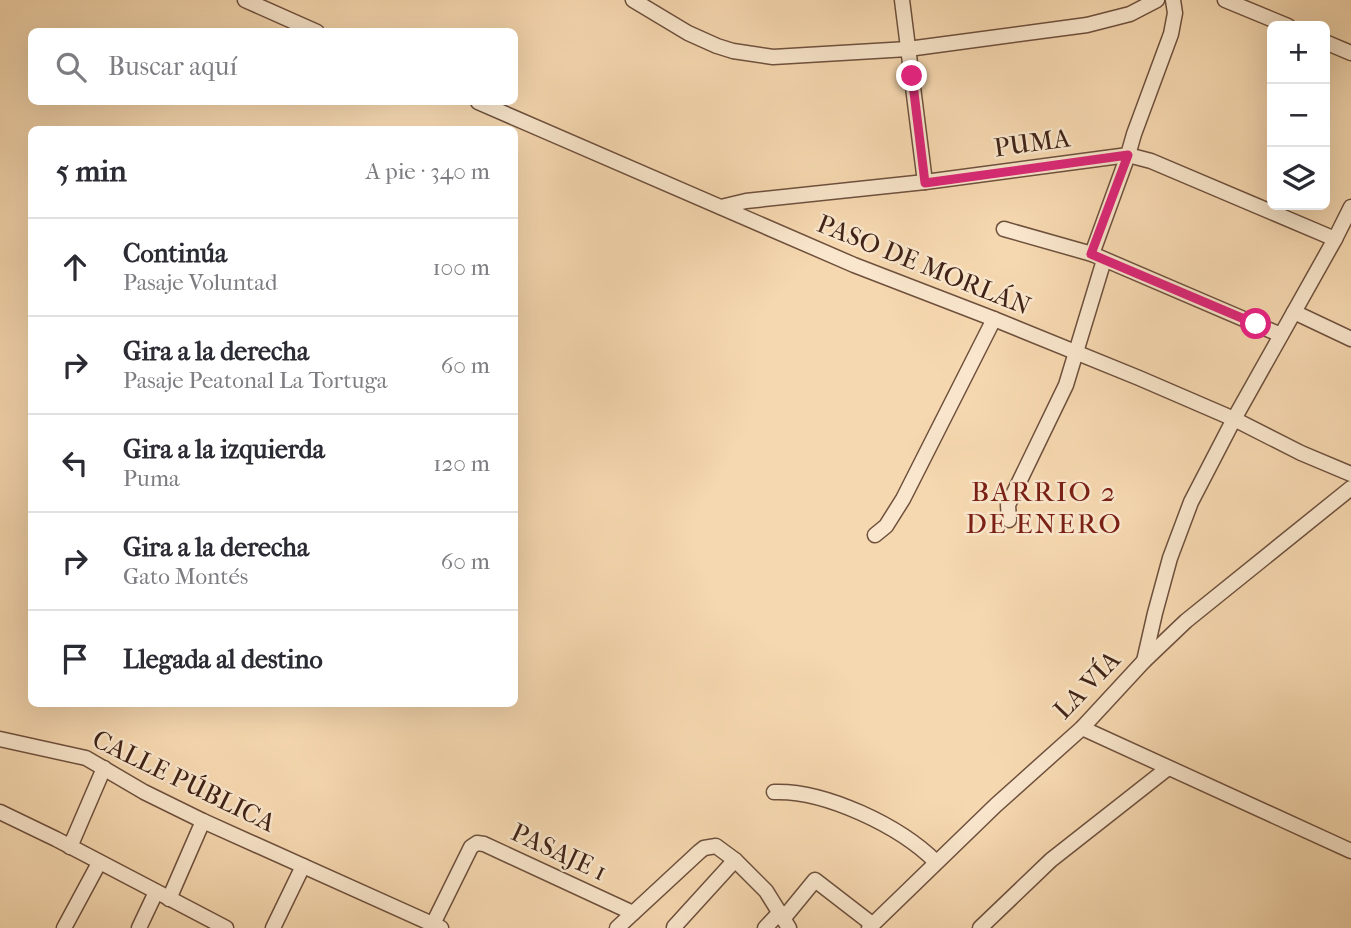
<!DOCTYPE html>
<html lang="es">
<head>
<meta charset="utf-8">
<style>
	body { margin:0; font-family:"IM FELL French Canon",serif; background:#f7f7f7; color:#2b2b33 }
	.controls { position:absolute; right:21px; top:21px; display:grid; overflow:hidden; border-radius:10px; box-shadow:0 7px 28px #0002 }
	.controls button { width:63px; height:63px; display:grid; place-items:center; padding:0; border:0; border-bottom:2px solid #e1e1e2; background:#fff; color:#2b2b33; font:35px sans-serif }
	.stop { position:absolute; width:21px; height:21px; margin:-16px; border:5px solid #db2777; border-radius:50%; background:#fff }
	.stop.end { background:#db2777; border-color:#fff; box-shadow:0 2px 7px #0008 }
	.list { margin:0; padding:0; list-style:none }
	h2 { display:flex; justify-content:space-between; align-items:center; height:91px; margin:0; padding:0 28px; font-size:30px }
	h2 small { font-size:23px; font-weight:400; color:#7c7c81 }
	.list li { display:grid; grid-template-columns:46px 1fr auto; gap:21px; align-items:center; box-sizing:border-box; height:98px; padding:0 28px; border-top:2px solid #e1e1e2 }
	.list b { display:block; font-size:26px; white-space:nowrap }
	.list p { margin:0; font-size:23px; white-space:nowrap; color:#7c7c81 }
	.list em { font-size:23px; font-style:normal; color:#7c7c81 }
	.icon { flex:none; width:38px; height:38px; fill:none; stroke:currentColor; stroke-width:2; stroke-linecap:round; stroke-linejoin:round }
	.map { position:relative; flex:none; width:1351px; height:928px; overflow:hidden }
	.search { position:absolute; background:#fff; box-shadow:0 7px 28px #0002; left:28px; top:28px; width:490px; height:77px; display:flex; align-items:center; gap:18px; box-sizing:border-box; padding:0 24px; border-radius:10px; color:#7c7c81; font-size:26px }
	.panel { position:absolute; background:#fff; box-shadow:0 7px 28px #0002; left:28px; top:126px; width:490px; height:581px; border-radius:10px }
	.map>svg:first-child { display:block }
</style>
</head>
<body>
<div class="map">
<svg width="1351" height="928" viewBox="0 0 1351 928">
	<rect width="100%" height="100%" fill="#f6d8b0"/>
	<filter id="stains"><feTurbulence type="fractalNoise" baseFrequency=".00286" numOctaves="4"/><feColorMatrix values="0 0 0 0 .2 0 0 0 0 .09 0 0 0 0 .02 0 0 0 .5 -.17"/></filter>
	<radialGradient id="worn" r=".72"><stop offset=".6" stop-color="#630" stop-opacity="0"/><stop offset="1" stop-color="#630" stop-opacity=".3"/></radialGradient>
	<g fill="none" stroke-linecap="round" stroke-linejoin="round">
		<!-- minor casing -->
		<g stroke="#6e503d" stroke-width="17">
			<g id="minor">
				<path d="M245 0 317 32"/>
				<path d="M633 0 688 33 717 46 733 51 773 57 908 49 1087 25 1130 14 1157 0"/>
				<path d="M902 0 925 182"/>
				<path d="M1225 0 1288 26"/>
				<path d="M1325 42 1351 53"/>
				<path d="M478 102 854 265 994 319 1139 378 1234 419 1301 453 1351 474"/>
				<path d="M721 207 746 201 925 182 1128 155 1151 161 1335 239"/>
				<path d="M1004 229 1092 254 1281 335"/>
				<path d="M1092 254 1128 155 1134 134 1171 34 1175 13 1173 0"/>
				<path d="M1294 312 1351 339"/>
				<path d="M1009 520 1008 505 1066 385 1104 260"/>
				<path d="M875 535 886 526 903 499 994 319"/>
				<path d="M1144 661 1155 613 1170 558 1191 502 1234 419 1335 239 1351 207"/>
				<path d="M1082 728 1351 851"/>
				<path d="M0 739 86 758 144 792 203 821 441 928"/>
				<path d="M774 792C825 790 900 826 936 862"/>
				<path d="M0 812 56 839 226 928"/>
				<path d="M70 847 104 768"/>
				<path d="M169 899 203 821"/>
				<path d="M783 919 815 880 872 924"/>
				<path d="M674 927 735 860"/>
				<path d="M64 928 99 863"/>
				<path d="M139 928 156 892"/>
				<path d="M273 928 303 866"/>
				<path d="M431 928 471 847 477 843 484 844 633 913"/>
				<path d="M617 928 699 852 704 848 716 846 735 860 766 891 789 928"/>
				<path d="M765 928 780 912"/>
				<path d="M869 928 996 805 1082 728 1144 661 1186 621 1351 488"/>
				<path d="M980 928 1051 860 1168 768"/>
			</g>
		</g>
		<!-- minor -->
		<use href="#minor" stroke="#f9e6cc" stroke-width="14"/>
	</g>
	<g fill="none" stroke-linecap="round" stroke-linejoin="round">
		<!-- route -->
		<path stroke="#db2777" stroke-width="9" d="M912 76 925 183 1128 155 1091 254 1256 324"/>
	</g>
	<g text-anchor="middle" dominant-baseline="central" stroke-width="5" stroke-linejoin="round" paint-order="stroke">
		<!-- street labels -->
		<g font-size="26" fill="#402317" stroke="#f9e6cc">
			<text transform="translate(1032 143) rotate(-8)">PUMA</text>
			<text transform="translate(924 265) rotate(22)">PASO DE MORLÁN</text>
			<text transform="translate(1087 685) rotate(-46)">LA VÍA</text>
			<text transform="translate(184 781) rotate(26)">CALLE PÚBLICA</text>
			<text transform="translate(559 852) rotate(25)">PASAJE 1</text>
		</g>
		<!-- neighbourhood labels -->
		<g font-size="28" letter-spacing="2" fill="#7a1f14" stroke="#f9e6cc">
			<text x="1044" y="491">BARRIO 2<tspan x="1044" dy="32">DE ENERO</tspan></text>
		</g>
	</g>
	<rect width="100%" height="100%" filter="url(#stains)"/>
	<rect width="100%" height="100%" fill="url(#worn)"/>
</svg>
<div class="controls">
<button>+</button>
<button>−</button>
<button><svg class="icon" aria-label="layers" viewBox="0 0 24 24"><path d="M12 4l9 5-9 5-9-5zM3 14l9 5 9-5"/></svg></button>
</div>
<div class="stop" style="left:1256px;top:324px"></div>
<div class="stop end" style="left:912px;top:76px"></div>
<div class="search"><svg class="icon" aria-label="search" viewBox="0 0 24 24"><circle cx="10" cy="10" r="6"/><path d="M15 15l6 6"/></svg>Buscar aquí</div>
<section class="panel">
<h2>5 min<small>A pie · 340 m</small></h2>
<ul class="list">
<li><svg class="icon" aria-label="ahead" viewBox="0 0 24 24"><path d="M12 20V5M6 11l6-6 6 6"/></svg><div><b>Continúa</b><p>Pasaje Voluntad</p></div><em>100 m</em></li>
<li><svg class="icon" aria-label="right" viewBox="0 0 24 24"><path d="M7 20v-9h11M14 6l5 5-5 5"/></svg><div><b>Gira a la derecha</b><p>Pasaje Peatonal La Tortuga</p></div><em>60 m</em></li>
<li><svg class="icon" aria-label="left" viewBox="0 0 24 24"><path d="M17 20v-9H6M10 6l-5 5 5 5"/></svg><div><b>Gira a la izquierda</b><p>Puma</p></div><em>120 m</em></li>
<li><svg class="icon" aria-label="right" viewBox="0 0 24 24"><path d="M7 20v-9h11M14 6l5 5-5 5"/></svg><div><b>Gira a la derecha</b><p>Gato Montés</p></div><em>60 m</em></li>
<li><svg class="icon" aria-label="arrive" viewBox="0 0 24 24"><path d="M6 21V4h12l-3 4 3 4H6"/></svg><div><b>Llegada al destino</b></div></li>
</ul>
</section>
</div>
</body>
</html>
